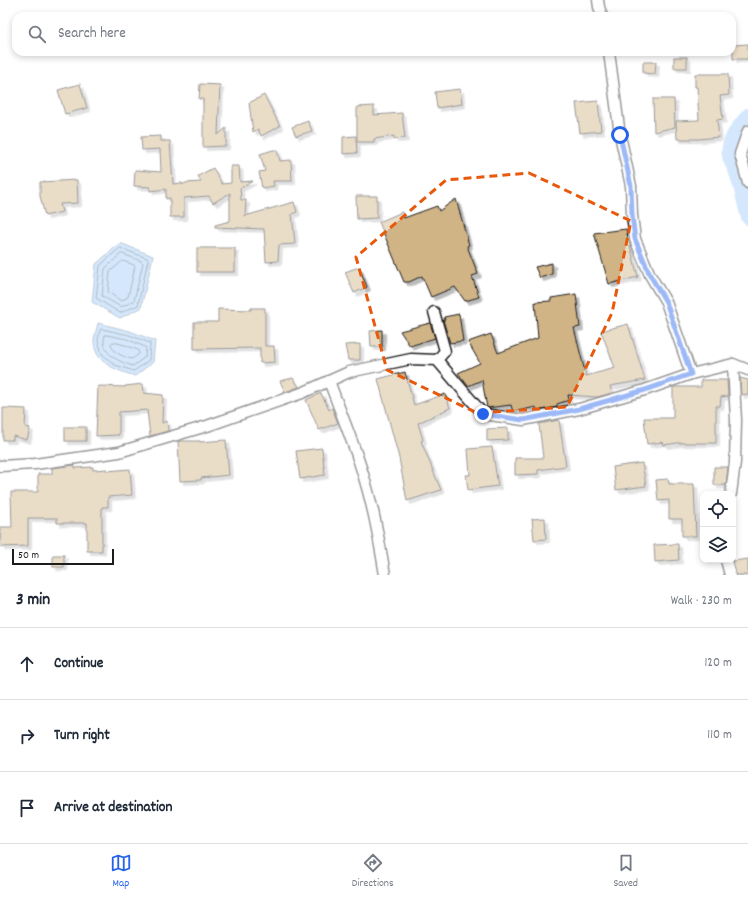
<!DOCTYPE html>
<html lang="en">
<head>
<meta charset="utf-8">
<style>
	body { margin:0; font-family:Dekko,sans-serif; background:#f2f2f3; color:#1f2937 }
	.controls { position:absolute; right:12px; bottom:12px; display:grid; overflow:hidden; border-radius:8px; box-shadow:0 2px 6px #0003 }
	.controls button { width:36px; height:36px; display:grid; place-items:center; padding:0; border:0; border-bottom:1px solid #e0e1e3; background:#fff; color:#1f2937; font:20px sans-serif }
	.scale { position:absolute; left:12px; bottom:10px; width:102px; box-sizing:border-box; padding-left:4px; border:2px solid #1c1c1c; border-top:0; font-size:11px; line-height:14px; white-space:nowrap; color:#1c1c1c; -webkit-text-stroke:3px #fff; paint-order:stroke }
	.stop { position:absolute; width:12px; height:12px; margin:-9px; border:3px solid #2563eb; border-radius:50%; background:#fff }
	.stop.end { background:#2563eb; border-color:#fff; box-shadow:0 1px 4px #0008 }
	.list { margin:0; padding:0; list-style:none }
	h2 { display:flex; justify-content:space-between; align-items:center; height:52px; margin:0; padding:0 16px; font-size:17px }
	h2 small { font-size:13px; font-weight:400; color:#747a83 }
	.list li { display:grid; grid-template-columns:26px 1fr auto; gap:12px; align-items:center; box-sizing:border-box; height:72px; padding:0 16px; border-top:1px solid #e0e1e3 }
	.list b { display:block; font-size:15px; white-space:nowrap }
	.list em { font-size:13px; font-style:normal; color:#747a83 }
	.icon { flex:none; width:22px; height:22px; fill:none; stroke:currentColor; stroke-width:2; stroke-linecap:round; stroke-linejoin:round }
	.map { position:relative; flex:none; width:748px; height:575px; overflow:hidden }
	.search { position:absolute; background:#fff; box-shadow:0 2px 6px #0003; left:12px; right:12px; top:12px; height:44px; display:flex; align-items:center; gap:10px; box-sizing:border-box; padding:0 14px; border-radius:12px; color:#747a83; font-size:15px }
	.sheet { height:268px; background:#fff }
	nav { display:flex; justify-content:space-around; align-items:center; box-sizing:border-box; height:56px; border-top:1px solid #e0e1e3; background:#fff; font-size:11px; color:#747a83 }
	nav a { display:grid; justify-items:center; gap:2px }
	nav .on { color:#2563eb }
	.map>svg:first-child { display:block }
</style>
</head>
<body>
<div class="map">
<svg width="748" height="575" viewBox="0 0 748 575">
	<defs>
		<filter id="shadow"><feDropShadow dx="3.5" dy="3.5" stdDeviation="0" flood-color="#0004"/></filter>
	</defs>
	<rect width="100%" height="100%" fill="#fff"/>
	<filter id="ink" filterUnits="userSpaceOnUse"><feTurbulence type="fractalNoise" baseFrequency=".025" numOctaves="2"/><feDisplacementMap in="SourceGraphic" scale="8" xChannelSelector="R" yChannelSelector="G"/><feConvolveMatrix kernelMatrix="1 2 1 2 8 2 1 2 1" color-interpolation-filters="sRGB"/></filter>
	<g filter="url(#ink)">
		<!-- water -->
		<g fill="#9fcbf9" stroke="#6b85a1">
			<path d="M120 243 153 256 141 308 120 318 92 302 96 264Z"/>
			<path d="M98 323 130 331 155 341 153 362 135 376C116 370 93 363 94 339 95 334 97 328 98 323Z"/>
		</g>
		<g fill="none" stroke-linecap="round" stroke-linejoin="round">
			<!-- shore -->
			<g stroke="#506274" stroke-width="1">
				<path d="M120 248 147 258 148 260 138 305 120 313 96 298 100 266Z"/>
				<path d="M121 254H123L141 261 143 263 134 301 121 307 102 296 105 269Z"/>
				<path d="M123 261 134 265 135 266 128 297 121 301 108 292 110 272Z"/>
				<path d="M102 329 129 335 150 343 149 360 134 371 115 365 102 354 98 340 100 330Z"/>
				<path d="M105 335H107L127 339 145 347 146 348 145 357 133 366C119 362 99 353 105 335Z"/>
				<path d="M113 342 125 345 138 350 139 354 132 359C124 357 112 353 111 344Z"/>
			</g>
			<!-- canal -->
			<path stroke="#9fcbf9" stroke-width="14" d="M748 115C739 126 726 140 729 156 730 162 734 167 736 173 741 187 744 203 748 218"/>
		</g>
		<!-- building -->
		<g fill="#d1b486" stroke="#1c1c1c" filter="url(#shadow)">
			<path d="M748 44V59H733V45Z"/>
			<rect x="674" y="57" width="13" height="11"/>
			<path d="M643 62H656L655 74 643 73Z"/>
			<path d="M695 74H728L729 95 720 96 723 119 717 120 719 137 699 139H677L676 121 699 120 697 87H695Z"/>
			<path d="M80 84 87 108 65 114 58 90Z"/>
			<path d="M200 84 220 85 218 135 226 128V146L203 147V99H199Z"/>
			<path d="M460 89 462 104 437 108 435 92Z"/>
			<path d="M264 95 280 126 261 136 258 129 253 132 249 103Z"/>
			<path d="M653 99H674L675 127 654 132Z"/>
			<path d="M598 101 601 131 580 133 576 103Z"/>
			<path d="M374 106V115L402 113 405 138 394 139V136L374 139V142H357V107Z"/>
			<path d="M308 121 312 131 296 136 292 127Z"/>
			<path d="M161 136V141H170L173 184 182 183V185L185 183 201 182 198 176 213 168 222 184 231 183V166H239L240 182 253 181 240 188 241 200H246L245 216 294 202 297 212 292 214 295 244 279 245 278 261 266 262 264 229 215 227V225L230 221V193L213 203 209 196 184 198V217H170V198L166 199V189L150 191V187L134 186 135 170 161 172 160 149 142 150 141 137Z"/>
			<path d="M356 136 357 153 343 154V137Z"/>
			<path d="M273 150H277L280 161 291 160 292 181H273L274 186 262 188 259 172 265 171 260 154Z"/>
			<path d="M77 180 78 203 60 204 62 212 45 216 40 196V182Z"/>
			<path d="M356 196H377V218L357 219Z"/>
			<path d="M456 199 469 245 467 246 478 274 472 276 479 297 465 301 455 287 431 297 422 276 409 282H404L379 222 402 212 404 218 437 206 439 211Z"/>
			<path d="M626 229 638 277 609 284 594 233Z"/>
			<rect x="197" y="248" width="38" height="24"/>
			<path d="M552 263V274L540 278 535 267Z"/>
			<path d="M359 267 367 287 354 293 345 272Z"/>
			<path d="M576 294 580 327 574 328 586 376 615 368 601 331 628 324 645 380 610 386 612 393 597 397 568 395 569 400 557 404V407L537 411 536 407 513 412 511 405 487 408 482 380 468 386 458 373 480 363 468 342 491 334 498 353 538 338 535 302 551 301V298Z"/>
			<path d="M251 308H265V346H274L275 362 260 363V348L194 349V322H218V309L251 310Z"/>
			<path d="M459 314 463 341 450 343 443 320H445L444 317Z"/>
			<path d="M430 323 435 338 410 346 400 331Z"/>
			<path d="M382 330V347H371L370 331Z"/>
			<path d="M360 344V360H348L345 345Z"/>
			<path d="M405 372 414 405 445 394 450 408 418 423 423 440 421 441 441 490 407 501 399 458 378 379Z"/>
			<path d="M293 378 299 387 285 392 280 381Z"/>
			<path d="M740 378 748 380V394L741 395Z"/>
			<path d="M701 380H727L728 396 721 397 720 406H716V443H677L664 445 663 442 647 444 644 418H673V387H701Z"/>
			<path d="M143 384 144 393 163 395 162 423 167 421 168 431 150 436 147 410 119 412V435L96 436 98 386 125 387V386Z"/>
			<path d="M321 393 329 410 332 408 338 423 319 430 306 400Z"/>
			<path d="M3 408 26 409 25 427 30 428 27 440 13 436V440H3Z"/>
			<path d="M559 420 566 466 538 470V474L515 475V458H543L539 424Z"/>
			<rect x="65" y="427" width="21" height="14"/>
			<path d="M508 428V440L487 441V429Z"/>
			<path d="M226 440 229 475 201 478V480L180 481 178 441H200V442Z"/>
			<path d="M492 447 498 486 468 490 466 475H470L468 449Z"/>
			<path d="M322 448 325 475 300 479 296 451Z"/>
			<path d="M642 463 646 486 616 490 613 467Z"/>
			<path d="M75 465V468L93 467V470L107 469V471L130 469 132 495 108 497V507H102V551H87V523H57V518H28V546L1 547 0 527H12L11 492H38V474H52V468Z"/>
			<path d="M714 467H728L726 485H714Z"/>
			<path d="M668 479 669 484H694L696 536H682V519H669V500L658 501 656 480Z"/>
			<path d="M545 518 546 539 534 540 532 519Z"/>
			<path d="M678 544 679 560 655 562 654 545Z"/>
			<rect x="53" y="555" width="11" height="12"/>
			<path d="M748 559V575H736L733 561Z"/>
		</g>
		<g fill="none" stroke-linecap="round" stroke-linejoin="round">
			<!-- street casing -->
			<g stroke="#1c1c1c" stroke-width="13">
				<g id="street">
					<path d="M598 0 599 7 602 16"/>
					<path d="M609 52 620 135 631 186 632 215 635 239 650 275 666 302 691 374"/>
					<path d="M748 131 740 154 748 183"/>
					<path d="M434 312 445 351 437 360"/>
					<path d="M329 381C344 421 361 461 371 503 377 526 381 551 385 575"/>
					<path d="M0 466 35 464 119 452 207 426 302 393 349 372 411 359 437 360 483 414 523 420 579 409 645 390 691 374 733 364 748 370"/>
					<path d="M731 494 735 462 736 420 733 364"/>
					<path d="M726 560 730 575"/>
				</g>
			</g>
			<!-- street -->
			<use href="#street" stroke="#fff" stroke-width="10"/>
		</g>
	</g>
	<g fill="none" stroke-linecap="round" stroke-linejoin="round" filter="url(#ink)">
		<!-- route -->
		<path stroke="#2563eb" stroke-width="5" d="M483 414 523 420 579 409 645 390 691 374 666 302 650 275 635 239 632 215 631 186 620 135"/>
	</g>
	<!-- marked area -->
	<path d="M0 0H748V575H0ZM529 173 631 221 612 313 567 407 477 413 387 370 356 257 446 180Z" fill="#fff" fill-opacity=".55" fill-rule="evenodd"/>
	<path fill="none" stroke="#e8590c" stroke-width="3" stroke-dasharray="8 5" stroke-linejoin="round" d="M529 173 631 221 612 313 567 407 477 413 387 370 356 257 446 180Z"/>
</svg>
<div class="controls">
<button><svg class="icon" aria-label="locate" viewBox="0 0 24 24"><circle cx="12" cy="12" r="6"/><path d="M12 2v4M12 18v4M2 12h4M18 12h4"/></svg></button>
<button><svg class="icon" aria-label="layers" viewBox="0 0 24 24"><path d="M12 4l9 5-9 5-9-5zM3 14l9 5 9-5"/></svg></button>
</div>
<div class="scale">50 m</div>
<div class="stop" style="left:620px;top:135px"></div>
<div class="stop end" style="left:483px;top:414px"></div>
<div class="search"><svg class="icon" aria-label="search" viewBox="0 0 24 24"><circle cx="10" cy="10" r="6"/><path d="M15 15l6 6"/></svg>Search here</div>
</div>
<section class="sheet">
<h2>3 min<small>Walk · 230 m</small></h2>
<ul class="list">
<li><svg class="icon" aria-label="ahead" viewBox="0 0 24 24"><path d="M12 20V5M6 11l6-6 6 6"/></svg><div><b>Continue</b></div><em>120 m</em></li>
<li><svg class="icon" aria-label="right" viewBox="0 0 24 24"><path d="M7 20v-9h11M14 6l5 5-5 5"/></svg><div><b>Turn right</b></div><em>110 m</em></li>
<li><svg class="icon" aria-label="arrive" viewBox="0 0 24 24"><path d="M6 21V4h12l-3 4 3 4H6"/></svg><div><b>Arrive at destination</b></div></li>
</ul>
</section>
<nav>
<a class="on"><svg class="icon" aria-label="map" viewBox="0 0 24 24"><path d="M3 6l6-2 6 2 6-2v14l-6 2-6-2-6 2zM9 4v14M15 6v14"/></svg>Map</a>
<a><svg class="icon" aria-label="directions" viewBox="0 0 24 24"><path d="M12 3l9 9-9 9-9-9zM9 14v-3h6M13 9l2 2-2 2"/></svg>Directions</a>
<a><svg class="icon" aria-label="saved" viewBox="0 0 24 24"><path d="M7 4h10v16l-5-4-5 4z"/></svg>Saved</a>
</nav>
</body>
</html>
